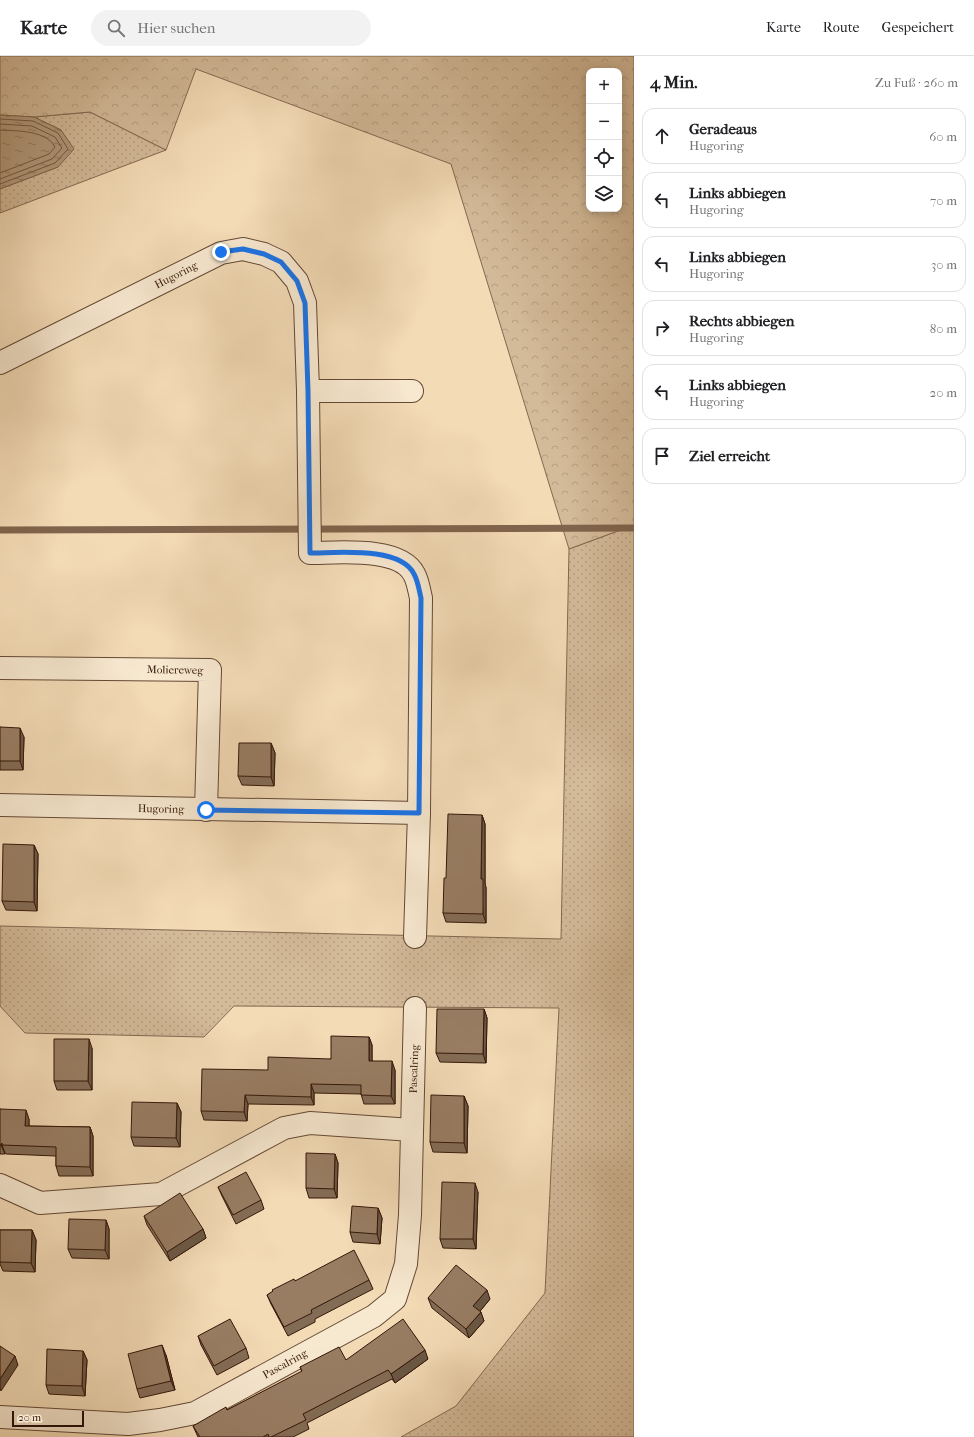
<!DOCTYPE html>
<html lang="de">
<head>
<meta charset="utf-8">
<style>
	body { margin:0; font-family:"IM FELL French Canon",serif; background:#f2f2f2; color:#202124 }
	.controls { position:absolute; right:12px; top:12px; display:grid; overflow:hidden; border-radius:8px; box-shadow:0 2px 10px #0003 }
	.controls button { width:36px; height:36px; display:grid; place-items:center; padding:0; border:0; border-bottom:1px solid #e0e0e0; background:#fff; color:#202124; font:20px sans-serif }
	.scale { position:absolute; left:12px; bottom:10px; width:72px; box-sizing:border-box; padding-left:4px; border:2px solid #351709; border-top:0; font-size:11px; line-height:14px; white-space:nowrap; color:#351709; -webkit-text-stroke:3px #f7e8d0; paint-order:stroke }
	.stop { position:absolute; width:12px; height:12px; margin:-9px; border:3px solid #1a73e8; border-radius:50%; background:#fff }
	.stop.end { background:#1a73e8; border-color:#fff; box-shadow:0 1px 4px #0008 }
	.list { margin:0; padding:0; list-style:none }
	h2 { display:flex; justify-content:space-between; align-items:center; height:52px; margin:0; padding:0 16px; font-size:17px }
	h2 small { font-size:13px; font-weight:400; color:#757577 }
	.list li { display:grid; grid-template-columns:26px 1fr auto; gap:12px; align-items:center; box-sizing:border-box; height:56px; margin:0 8px 8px; padding:0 8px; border:1px solid #e0e0e0; border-radius:12px }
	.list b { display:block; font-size:15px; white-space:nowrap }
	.list p { margin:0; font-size:13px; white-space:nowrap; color:#757577 }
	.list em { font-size:13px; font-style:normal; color:#757577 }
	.icon { flex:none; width:22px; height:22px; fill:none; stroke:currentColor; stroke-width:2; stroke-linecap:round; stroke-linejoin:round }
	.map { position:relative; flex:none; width:634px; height:1381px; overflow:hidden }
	header { display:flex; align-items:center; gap:24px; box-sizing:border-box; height:56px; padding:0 20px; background:#fff; border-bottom:1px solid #e0e0e0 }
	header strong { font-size:19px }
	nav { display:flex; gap:22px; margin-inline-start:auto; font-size:14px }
	.search { width:280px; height:36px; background:#f2f2f2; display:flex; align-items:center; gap:10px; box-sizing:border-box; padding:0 14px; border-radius:22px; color:#757577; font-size:15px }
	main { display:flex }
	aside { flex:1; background:#fff }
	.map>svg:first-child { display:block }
</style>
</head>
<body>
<header>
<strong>Karte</strong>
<div class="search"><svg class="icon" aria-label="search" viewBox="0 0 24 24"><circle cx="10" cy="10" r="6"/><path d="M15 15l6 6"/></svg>Hier suchen</div>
<nav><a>Karte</a><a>Route</a><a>Gespeichert</a></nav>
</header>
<main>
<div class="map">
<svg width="634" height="1381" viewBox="0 0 634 1381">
	<defs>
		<pattern id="grass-dots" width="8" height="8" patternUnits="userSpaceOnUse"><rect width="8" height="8" fill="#d3ba99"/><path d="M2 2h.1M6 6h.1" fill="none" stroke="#b69f82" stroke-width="1.8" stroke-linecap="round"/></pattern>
		<pattern id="forest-crowns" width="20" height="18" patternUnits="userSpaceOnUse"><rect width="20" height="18" fill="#d3ba99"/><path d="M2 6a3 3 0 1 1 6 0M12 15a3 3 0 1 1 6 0" fill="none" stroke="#b69f82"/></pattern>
		<pattern id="water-ripples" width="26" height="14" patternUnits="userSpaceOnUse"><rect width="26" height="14" fill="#b2987b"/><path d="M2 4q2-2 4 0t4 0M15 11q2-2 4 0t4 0" fill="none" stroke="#927b63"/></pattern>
	</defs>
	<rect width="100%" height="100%" fill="#f3dbb6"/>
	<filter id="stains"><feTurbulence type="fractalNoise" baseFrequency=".005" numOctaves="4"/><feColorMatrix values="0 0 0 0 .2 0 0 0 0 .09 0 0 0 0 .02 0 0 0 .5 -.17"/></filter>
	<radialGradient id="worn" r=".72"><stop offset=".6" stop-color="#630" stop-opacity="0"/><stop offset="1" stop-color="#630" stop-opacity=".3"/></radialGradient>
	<!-- grass -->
	<g fill="url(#grass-dots)" stroke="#846851">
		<path d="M90 56 166 94 0 157V133L58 111 61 74 34 61Z"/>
		<path d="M634 469V1381H401L456 1350 545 1237 559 952 234 950 204 981 25 977 0 950V870L561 883 569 493Z"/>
	</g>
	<!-- forest -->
	<path fill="url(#forest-crowns)" stroke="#846851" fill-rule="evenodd" d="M0 0H634V469L569 493 451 108 196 13 166 94 90 56 34 61 0 59ZM589 15H619V153H589Z"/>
	<!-- water -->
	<path fill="url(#water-ripples)" stroke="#80644d" d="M0 59 34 61 61 74 74 93 58 111 0 133Z"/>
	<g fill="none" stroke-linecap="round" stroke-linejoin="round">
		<!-- shore -->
		<g stroke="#745842" stroke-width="1">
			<path d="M0 63 33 65 58 77 68 93 55 107 0 128"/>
			<path d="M0 68 32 70 55 81 62 92 52 103 0 123"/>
			<path d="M0 74C17 75 46 74 55 91L49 98 0 117"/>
		</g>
		<!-- stream -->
		<path stroke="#80644d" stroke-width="7" d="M0 474 634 472"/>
		<!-- minor casing -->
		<g stroke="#644834" stroke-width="24">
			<g id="minor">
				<path d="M0 307 221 197 243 193 264 198 281 206 297 225 305 247 308 335 310 497C337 497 400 490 414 518 418 525 419 534 421 542L419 757 415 881"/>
				<path d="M308 335H412"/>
				<path d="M0 612 210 614 206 754"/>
				<path d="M0 749 419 757"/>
				<path d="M0 1129 40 1147 161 1138 284 1072 310 1067 412 1074"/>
				<path d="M0 1361 128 1368 160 1364 195 1357 374 1260 395 1243 406 1208 410 1159 415 952"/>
			</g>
		</g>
		<!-- minor -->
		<use href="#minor" stroke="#f7e8d0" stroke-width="22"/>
	</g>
	<!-- wall -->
	<g fill="#836c55" stroke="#351709">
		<path d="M0 671 24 681 23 714H0Z"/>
		<path d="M271 687 275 697 274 730 242 729 238 720Z"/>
		<path d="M482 759 485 768V827L486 832V867L446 866 443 857Z"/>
		<path d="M34 789 38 798 37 855 6 854 2 845Z"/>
		<path d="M484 953 487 962 486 1007 440 1006 436 997Z"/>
		<path d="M369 981 372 989V1005L395 1014V1048H364L361 1038 314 1037V1049L248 1048 247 1065 204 1064 201 1055 268 1014 331 1003Z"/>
		<path d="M92 992V1034H57L54 1025Z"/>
		<path d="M464 1040 468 1050 467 1097 433 1096 430 1086Z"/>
		<path d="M177 1047 181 1056 180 1091 134 1090 131 1081Z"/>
		<path d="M0 1053 29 1063V1070L90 1071 93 1080V1120H59L56 1110V1100L6 1098 5 1097V1098H0Z"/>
		<path d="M335 1098 338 1107 337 1142H309L306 1132Z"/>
		<path d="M218 1131 261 1144 264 1153 236 1168 222 1140Z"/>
		<path d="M478 1136 476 1193 443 1192 440 1183Z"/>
		<path d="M378 1152 382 1162 380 1188 353 1186 350 1176Z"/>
		<path d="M144 1160 203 1173 206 1182 170 1205 147 1169Z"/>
		<path d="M106 1164 109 1173V1203L72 1202 68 1193Z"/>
		<path d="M0 1174H32L36 1184 35 1216 3 1215 0 1208Z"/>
		<path d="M369 1224 373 1233 315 1263V1266L288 1280 271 1248 267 1239 295 1225Z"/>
		<path d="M428 1242 490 1243 480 1255 484 1265 469 1282 432 1252Z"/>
		<path d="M198 1280 246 1292 249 1302 217 1319 201 1289Z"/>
		<path d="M83 1295 87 1304 85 1340 49 1338 46 1329Z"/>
		<path d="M166 1299 175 1334 140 1342 137 1333Z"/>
		<path d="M428 1303 395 1327 392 1323 307 1367 309 1373 293 1381H198L193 1370 227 1354 302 1316 300 1311 346 1304Z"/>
	</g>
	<!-- shaded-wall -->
	<g fill="#6a5845" stroke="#351709">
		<path d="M20 672 24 681 23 714 20 705Z"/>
		<path d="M271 687 275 697 274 730 271 721Z"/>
		<path d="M482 759 485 768V827L486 832V867L483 858 481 823Z"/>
		<path d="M34 789 38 798 37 855 34 846Z"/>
		<path d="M484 953 487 962 486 1007 483 998Z"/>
		<path d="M369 981 372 989V1013L369 1005Z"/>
		<path d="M89 983 92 992V1034L88 1025Z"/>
		<path d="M392 1005 395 1014V1048L391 1040Z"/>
		<path d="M311 1028 314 1037V1049L311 1041Z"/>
		<path d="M245 1039 248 1048 247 1065 244 1056Z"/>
		<path d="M464 1040 468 1050 467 1097 464 1087Z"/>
		<path d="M177 1047 181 1056 180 1091 176 1082Z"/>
		<path d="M26 1054 29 1063V1079L25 1070Z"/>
		<path d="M90 1071 93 1080V1120L90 1111Z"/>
		<path d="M2 1087V1089L5 1097V1098L1 1089Z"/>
		<path d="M335 1098 338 1107 337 1142 334 1133Z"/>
		<path d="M475 1127 478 1136 476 1193 473 1183Z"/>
		<path d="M378 1152 382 1162 380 1188 377 1178Z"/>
		<path d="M106 1164 109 1173V1203L105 1194Z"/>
		<path d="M203 1173 206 1182 170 1205 167 1196Z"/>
		<path d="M32 1174 36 1184 35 1216 31 1207Z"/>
		<path d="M487 1234 490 1243 477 1259 473 1250Z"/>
		<path d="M481 1256 484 1265 469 1282 466 1273Z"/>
		<path d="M162 1289 166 1299 175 1334 171 1325Z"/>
		<path d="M425 1294 428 1303 395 1327 391 1318Z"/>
		<path d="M83 1295 87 1304 85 1340 82 1330Z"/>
		<path d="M15 1300 18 1309 1 1335 0 1332V1323Z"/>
	</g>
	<!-- building -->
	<g fill="#987d63" stroke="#351709">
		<path d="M0 671 20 672V705H0Z"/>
		<path d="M239 687H271V721L238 720Z"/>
		<path d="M448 758 482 759 481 823H483V858L443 857 444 822H446Z"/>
		<path d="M3 788 34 789V846L2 845Z"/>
		<path d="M437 953H484L483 998 436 997Z"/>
		<path d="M331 980 369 981V1005H392L391 1040 361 1039V1029L311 1028V1041L245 1039 244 1056 201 1055 202 1013 268 1014V1001L331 1003Z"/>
		<path d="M54 983H89L88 1025H54Z"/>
		<path d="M431 1039 464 1040V1087L430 1086Z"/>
		<path d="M132 1046 177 1047 176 1082 131 1081Z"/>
		<path d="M0 1053 26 1054 25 1070 90 1071V1111L56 1110V1091L2 1089V1087L1 1089H0Z"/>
		<path d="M306 1097 335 1098 334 1133 306 1132Z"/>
		<path d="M246 1116 261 1144 233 1159 218 1131Z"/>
		<path d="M442 1126 475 1127 473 1183H440Z"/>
		<path d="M180 1137 203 1173 167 1196 144 1160Z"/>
		<path d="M352 1150 378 1152 377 1178 350 1176Z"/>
		<path d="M69 1163 106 1164 105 1194 68 1193Z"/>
		<path d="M0 1174H32L31 1207 0 1206Z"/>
		<path d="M354 1194 369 1224 311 1254 312 1257 284 1271 267 1239 273 1235 272 1234 294 1223 295 1225Z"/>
		<path d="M456 1209 487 1234 473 1250 481 1256 466 1273 428 1242Z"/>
		<path d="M230 1263 246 1292 214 1310 198 1280Z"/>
		<path d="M403 1263 425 1294 391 1318 388 1314 303 1358 306 1364 271 1381H269L268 1378 263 1381H200L193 1370 226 1351 227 1354 302 1315 300 1311 339 1291 346 1304Z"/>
		<path d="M162 1289 171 1325 137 1333 128 1298Z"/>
		<path d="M0 1290 15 1300 0 1323Z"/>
		<path d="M47 1293 83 1295 82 1330 46 1329Z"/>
	</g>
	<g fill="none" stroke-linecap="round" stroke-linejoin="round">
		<!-- route -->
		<path stroke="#1a73e8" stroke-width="5" d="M206 754 419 757 421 542C419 534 418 525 414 518 400 490 337 497 310 497L308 335 305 247 297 225 281 206 264 198 243 193 221 196"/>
	</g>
	<g text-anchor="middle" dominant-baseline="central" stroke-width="3.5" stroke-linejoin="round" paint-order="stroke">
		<!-- street labels -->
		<g font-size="11" fill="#351709" stroke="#f7e8d0">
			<text transform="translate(176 219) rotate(-27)">Hugoring</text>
			<text transform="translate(175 614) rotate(1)">Moliereweg</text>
			<text transform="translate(161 753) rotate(1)">Hugoring</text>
			<text transform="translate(414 1013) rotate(-88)">Pascalring</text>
			<text transform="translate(285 1308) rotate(-29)">Pascalring</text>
		</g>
	</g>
	<rect width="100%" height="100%" filter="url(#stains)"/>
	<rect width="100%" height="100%" fill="url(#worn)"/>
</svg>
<div class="controls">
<button>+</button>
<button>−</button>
<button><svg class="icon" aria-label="locate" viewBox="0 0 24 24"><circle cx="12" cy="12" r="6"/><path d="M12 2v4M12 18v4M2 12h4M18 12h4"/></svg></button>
<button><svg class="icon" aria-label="layers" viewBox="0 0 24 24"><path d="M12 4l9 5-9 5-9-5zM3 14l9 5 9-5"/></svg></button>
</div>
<div class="scale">20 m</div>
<div class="stop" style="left:206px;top:754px"></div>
<div class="stop end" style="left:221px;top:196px"></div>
</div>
<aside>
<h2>4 Min.<small>Zu Fuß · 260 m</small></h2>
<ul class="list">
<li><svg class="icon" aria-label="ahead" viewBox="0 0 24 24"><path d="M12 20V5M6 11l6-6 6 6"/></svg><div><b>Geradeaus</b><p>Hugoring</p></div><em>60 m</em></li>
<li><svg class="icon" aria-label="left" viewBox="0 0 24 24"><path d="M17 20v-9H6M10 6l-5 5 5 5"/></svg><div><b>Links abbiegen</b><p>Hugoring</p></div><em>70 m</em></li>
<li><svg class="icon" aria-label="left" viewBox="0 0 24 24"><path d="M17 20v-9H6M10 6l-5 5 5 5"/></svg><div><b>Links abbiegen</b><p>Hugoring</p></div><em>30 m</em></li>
<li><svg class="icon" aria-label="right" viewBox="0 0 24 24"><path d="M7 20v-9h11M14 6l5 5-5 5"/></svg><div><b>Rechts abbiegen</b><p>Hugoring</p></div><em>80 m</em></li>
<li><svg class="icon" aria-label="left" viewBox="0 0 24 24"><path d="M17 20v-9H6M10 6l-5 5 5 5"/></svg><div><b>Links abbiegen</b><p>Hugoring</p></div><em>20 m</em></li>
<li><svg class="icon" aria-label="arrive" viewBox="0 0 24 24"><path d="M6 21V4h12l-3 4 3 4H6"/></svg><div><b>Ziel erreicht</b></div></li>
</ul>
</aside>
</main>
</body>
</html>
